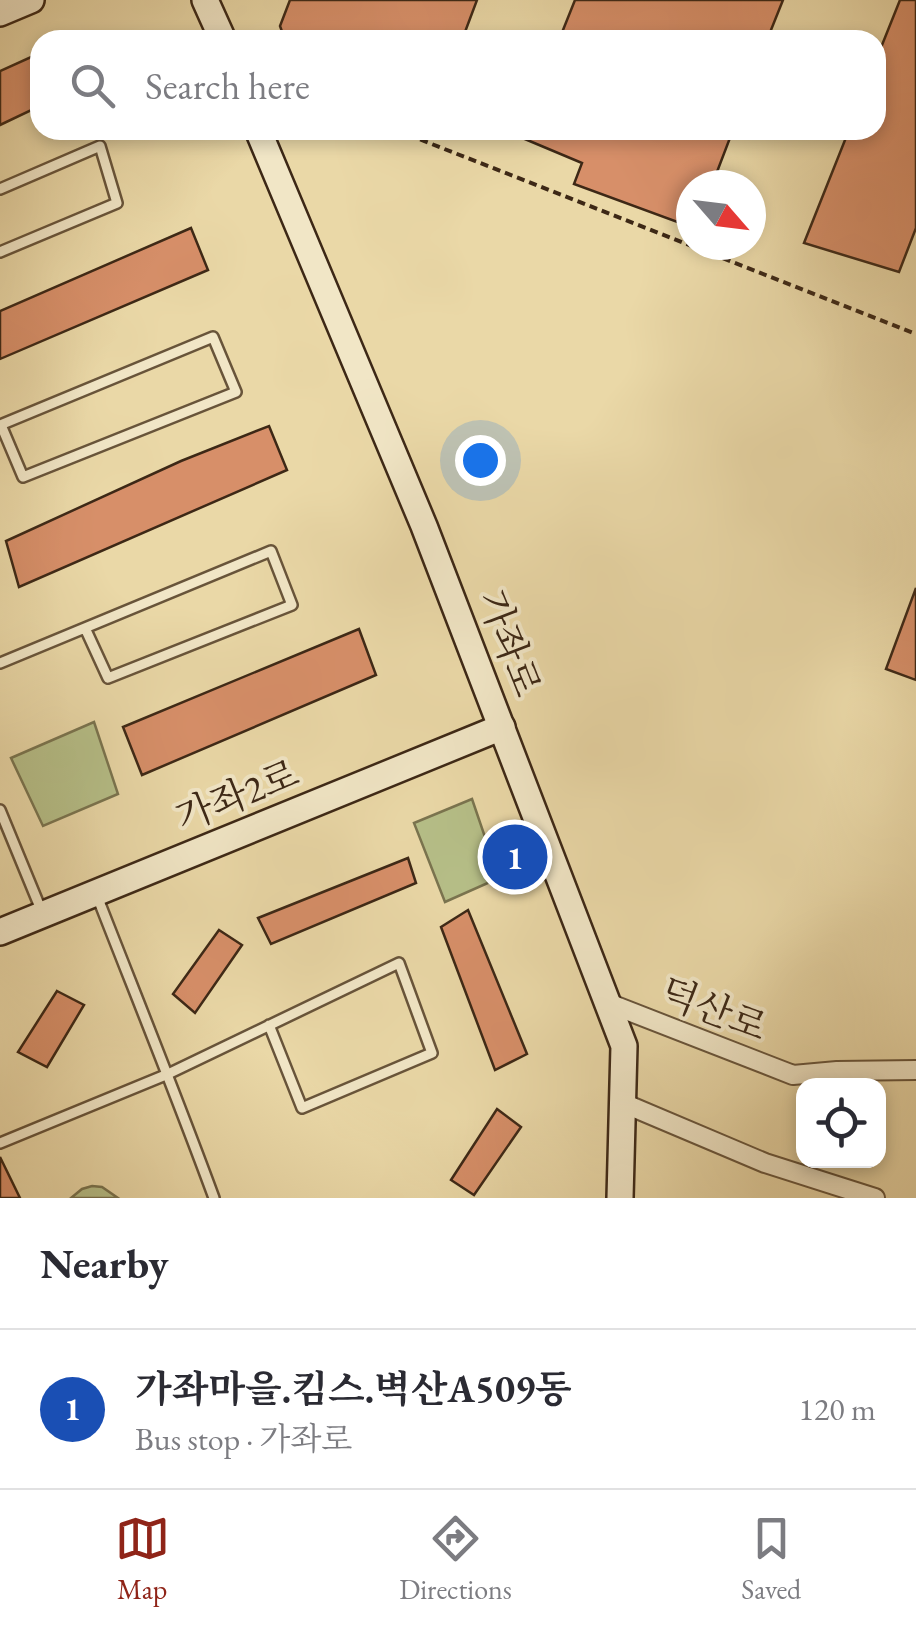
<!DOCTYPE html>
<html lang="en">
<head>
<meta charset="utf-8">
<style>
	body { margin:0; font-family:"EB Garamond","Noto Serif KR",serif; background:#f2f2f3; color:#2b2b33 }
	.controls { position:absolute; right:30px; bottom:30px; display:grid; overflow:hidden; border-radius:20px; box-shadow:0 5px 15px #0003 }
	.controls button { width:90px; height:90px; display:grid; place-items:center; padding:0; border:0; border-bottom:2px solid #e1e1e2; background:#fff; color:#2b2b33; font:50px sans-serif }
	.compass { position:absolute; left:676px; top:170px; width:90px; height:90px; border-radius:50%; background:#fff; box-shadow:0 5px 15px #0003; rotate:118deg }
	.you { position:absolute; left:480px; top:460px; width:35px; height:35px; margin:-25px; border:8px solid #fff; border-radius:50%; background:#1a73e8; box-shadow:0 0 0 15px #1a73e833 }
	.badge { display:grid; place-items:center; width:65px; height:65px; border-radius:50%; background:#8f2418; color:#fff; font-size:32px; font-weight:700 }
	.pin { position:absolute; translate:-50% -50%; border:5px solid #fff; box-shadow:0 2px 10px #0006 }
	.list { margin:0; padding:0; list-style:none }
	h2 { display:flex; justify-content:space-between; align-items:center; height:130px; margin:0; padding:0 40px; font-size:42px }
	h2 small { font-size:32px; font-weight:400; color:#7c7c81 }
	.list li { display:grid; grid-template-columns:65px 1fr auto; gap:30px; align-items:center; box-sizing:border-box; height:160px; padding:0 40px; border-top:2px solid #e1e1e2 }
	.list b { display:block; font-size:38px; white-space:nowrap }
	.list p { margin:0; font-size:32px; white-space:nowrap; color:#7c7c81 }
	.list em { font-size:32px; font-style:normal; color:#7c7c81 }
	.icon { flex:none; width:55px; height:55px; fill:none; stroke:currentColor; stroke-width:2; stroke-linecap:round; stroke-linejoin:round }
	.map { position:relative; flex:none; width:916px; height:1198px; overflow:hidden }
	.search { position:absolute; background:#fff; box-shadow:0 5px 15px #0003; left:30px; right:30px; top:30px; height:110px; display:flex; align-items:center; gap:25px; box-sizing:border-box; padding:0 35px; border-radius:30px; color:#7c7c81; font-size:38px }
	.sheet { height:290px; background:#fff }
	nav { display:flex; justify-content:space-around; align-items:center; box-sizing:border-box; height:140px; border-top:2px solid #e1e1e2; background:#fff; font-size:28px; color:#7c7c81 }
	nav a { display:grid; justify-items:center; gap:5px }
	nav .on { color:#8f2418 }
	.map>svg:first-child { display:block }
</style>
</head>
<body>
<div class="map">
<svg width="916" height="1198" viewBox="0 0 916 1198">
	<rect width="100%" height="100%" fill="#ead8a7"/>
	<filter id="stains"><feTurbulence type="fractalNoise" baseFrequency=".002" numOctaves="4"/><feColorMatrix values="0 0 0 0 .2 0 0 0 0 .09 0 0 0 0 .02 0 0 0 .5 -.17"/></filter>
	<radialGradient id="worn" r=".72"><stop offset=".6" stop-color="#630" stop-opacity="0"/><stop offset="1" stop-color="#630" stop-opacity=".3"/></radialGradient>
	<!-- green -->
	<g fill="#b6bf88" stroke="#7a744f" stroke-width="2.5">
		<path d="M94 722 118 794 43 826 11 758Z"/>
		<path d="M472 799 499 878 445 902 414 823Z"/>
		<path d="M92 1186 102 1187 118 1198H71L82 1189Z"/>
	</g>
	<!-- building -->
	<g fill="#d78f69" stroke="#3d2816" stroke-width="2.5">
		<path d="M290 0H477L462 40H285L280 26Z"/>
		<path d="M575 0H783L767 40H559Z"/>
		<path d="M900 0H916V228L899 272 804 243 849 130H876V60Z"/>
		<path d="M40 53V106L0 125V71Z"/>
		<path d="M523 130H733L712 185H691V227L574 184 582 163 520 137Z"/>
		<path d="M191 228 208 270 0 359V311Z"/>
		<path d="M269 426 287 470 19 587 6 541 181 461Z"/>
		<path d="M916 588V680L886 669Z"/>
		<path d="M359 629 376 675 142 775 123 727Z"/>
		<path d="M408 858 416 883 271 944 258 918Z"/>
		<path d="M468 910 527 1054 495 1070 441 927Z"/>
		<path d="M219 930 242 945 195 1013 173 994Z"/>
		<path d="M57 991 84 1005 47 1067 18 1052Z"/>
		<path d="M497 1109 521 1127 474 1195 451 1180Z"/>
		<path d="M0 1157 20 1198H0Z"/>
	</g>
	<g fill="none" stroke-linecap="round" stroke-linejoin="round">
		<!-- lane casing -->
		<g stroke="#68543a" stroke-width="14">
			<g id="lane">
				<path d="M0 189 100 146 117 203 0 252"/>
				<path d="M0 425 213 337 236 392 23 477 1 425"/>
				<path d="M0 663 271 551 292 605 108 678 85 628"/>
				<path d="M0 810 42 912"/>
				<path d="M97 896C136 996 177 1097 214 1198"/>
				<path d="M0 1143 168 1074 399 963 432 1053 302 1108 269 1025"/>
			</g>
		</g>
		<!-- street casing -->
		<g stroke="#68543a" stroke-width="22">
			<g id="street">
				<path d="M608 1003 793 1075 837 1071 916 1070"/>
				<path d="M623 1103 765 1163 875 1198"/>
			</g>
		</g>
		<!-- secondary casing -->
		<g stroke="#3d2816" stroke-width="30">
			<g id="secondary">
				<path d="M205 0 223 40"/>
				<path d="M0 13 31 0"/>
				<path d="M258 130 424 526 624 1046 620 1198"/>
				<path d="M0 932 502 727"/>
			</g>
		</g>
		<!-- path -->
		<path stroke="#3d2816" stroke-width="4" stroke-dasharray="8 5" stroke-linecap="butt" d="M396 130 916 334"/>
		<!-- lane -->
		<use href="#lane" stroke="#f1e6c6" stroke-width="9"/>
		<!-- street -->
		<use href="#street" stroke="#f1e6c6" stroke-width="18"/>
		<!-- secondary -->
		<use href="#secondary" stroke="#f1e6c6" stroke-width="25"/>
	</g>
	<g text-anchor="middle" dominant-baseline="central" stroke-width="8" stroke-linejoin="round" paint-order="stroke">
		<!-- street labels -->
		<g font-size="38" fill="#3d2816" stroke="#f1e6c6">
			<text transform="translate(510 643) rotate(69)">가좌로</text>
			<text transform="translate(237 795) rotate(-22)">가좌2로</text>
			<text transform="translate(714 1009) rotate(21)">덕산로</text>
		</g>
	</g>
	<rect width="100%" height="100%" filter="url(#stains)"/>
	<rect width="100%" height="100%" fill="url(#worn)"/>
</svg>
<div class="controls">
<button><svg class="icon" aria-label="locate" viewBox="0 0 24 24"><circle cx="12" cy="12" r="6"/><path d="M12 2v4M12 18v4M2 12h4M18 12h4"/></svg></button>
</div>
<svg class="compass" viewBox="-18 -18 36 36"><path d="M0-13l5 13h-10z" fill="#e53935"/><path d="M0 13l5-13h-10z" fill="#7c7c81"/></svg>
<div class="you"></div>
<div class="pin badge" style="left:515px;top:857px;background:#1a4fb4">1</div>
<div class="search"><svg class="icon" aria-label="search" viewBox="0 0 24 24"><circle cx="10" cy="10" r="6"/><path d="M15 15l6 6"/></svg>Search here</div>
</div>
<section class="sheet">
<h2>Nearby<small></small></h2>
<ul class="list">
<li><span class="badge" style="background:#1a4fb4">1</span><div><b>가좌마을.킴스.벽산A509동</b><p>Bus stop · 가좌로</p></div><em>120 m</em></li>
</ul>
</section>
<nav>
<a class="on"><svg class="icon" aria-label="map" viewBox="0 0 24 24"><path d="M3 6l6-2 6 2 6-2v14l-6 2-6-2-6 2zM9 4v14M15 6v14"/></svg>Map</a>
<a><svg class="icon" aria-label="directions" viewBox="0 0 24 24"><path d="M12 3l9 9-9 9-9-9zM9 14v-3h6M13 9l2 2-2 2"/></svg>Directions</a>
<a><svg class="icon" aria-label="saved" viewBox="0 0 24 24"><path d="M7 4h10v16l-5-4-5 4z"/></svg>Saved</a>
</nav>
</body>
</html>
